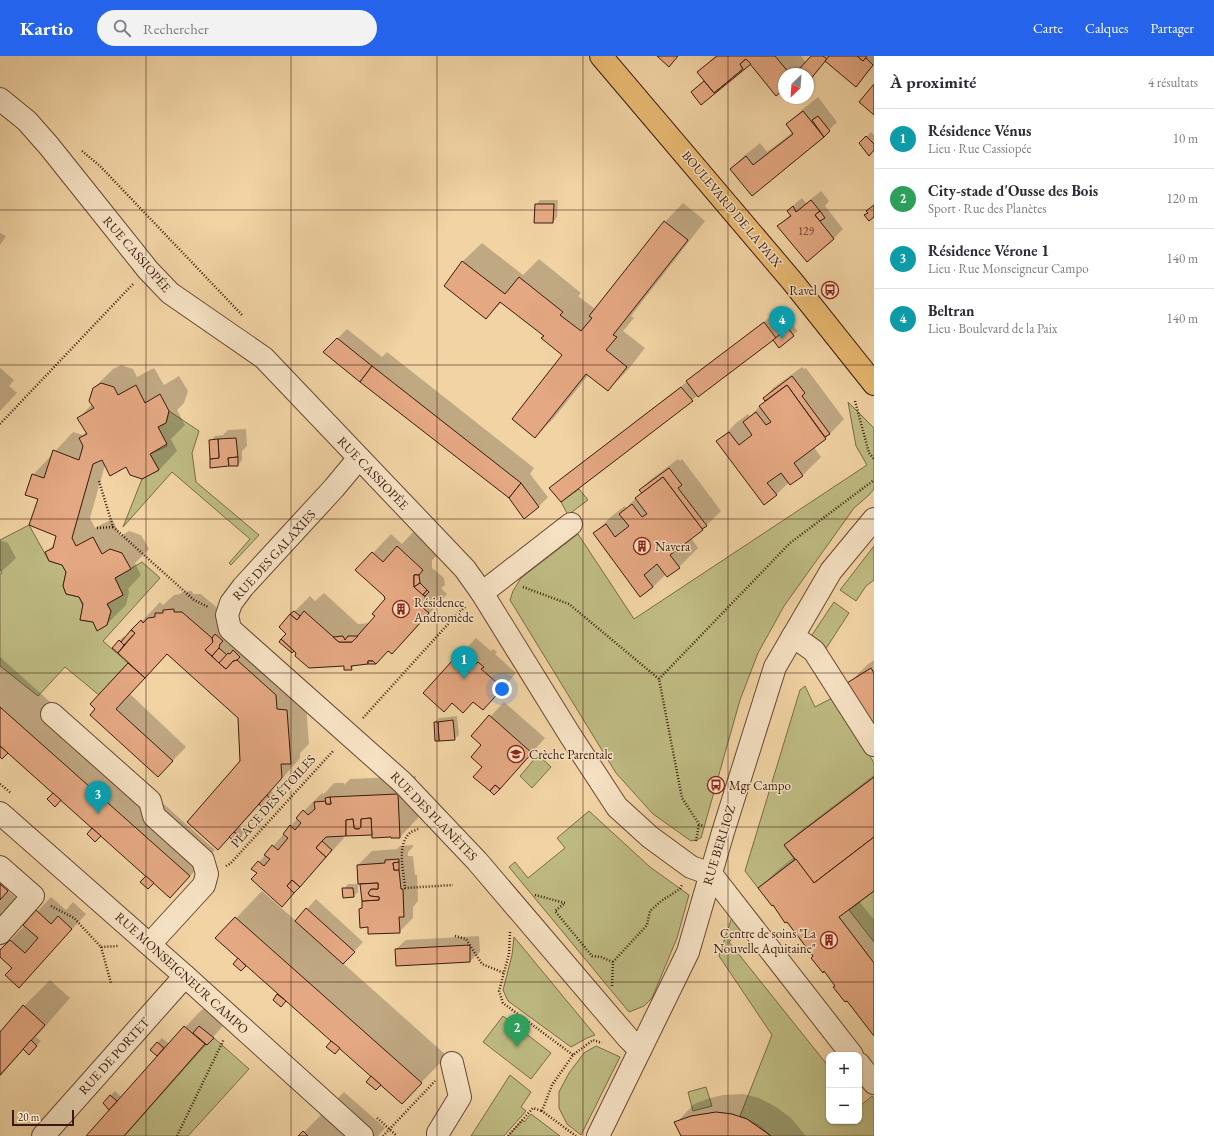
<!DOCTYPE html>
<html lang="fr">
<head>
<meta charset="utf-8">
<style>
	body { margin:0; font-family:"EB Garamond",serif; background:#f2f2f3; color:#2b2b33 }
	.controls { position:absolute; right:12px; bottom:12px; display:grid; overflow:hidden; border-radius:8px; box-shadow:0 1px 3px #0004 }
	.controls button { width:36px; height:36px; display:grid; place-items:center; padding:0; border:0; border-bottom:1px solid #e1e1e2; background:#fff; color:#2b2b33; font:20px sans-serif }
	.compass { position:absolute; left:778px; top:12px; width:36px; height:36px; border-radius:50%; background:#fff; box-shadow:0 1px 3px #0004; rotate:205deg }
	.scale { position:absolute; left:12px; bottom:10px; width:62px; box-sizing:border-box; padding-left:4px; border:2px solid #3a1a0c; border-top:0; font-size:11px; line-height:14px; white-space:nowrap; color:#3a1a0c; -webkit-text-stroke:3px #f6e2c4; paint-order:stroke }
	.you { position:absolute; left:502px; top:633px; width:14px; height:14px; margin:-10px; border:3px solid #fff; border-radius:50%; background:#1a73e8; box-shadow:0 0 0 6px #1a73e833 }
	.badge { display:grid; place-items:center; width:26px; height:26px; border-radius:50%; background:#2563eb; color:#fff; font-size:13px; font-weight:700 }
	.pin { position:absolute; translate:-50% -33px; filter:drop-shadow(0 1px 2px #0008) }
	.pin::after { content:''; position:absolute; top:21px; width:14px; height:12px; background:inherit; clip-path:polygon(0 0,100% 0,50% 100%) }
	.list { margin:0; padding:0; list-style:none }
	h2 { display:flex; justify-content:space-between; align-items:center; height:52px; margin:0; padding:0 16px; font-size:17px }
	h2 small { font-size:13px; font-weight:400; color:#7c7c81 }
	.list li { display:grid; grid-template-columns:26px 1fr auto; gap:12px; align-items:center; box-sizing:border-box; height:60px; padding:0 16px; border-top:1px solid #e1e1e2 }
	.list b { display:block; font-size:15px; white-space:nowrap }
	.list p { margin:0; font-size:13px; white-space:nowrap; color:#7c7c81 }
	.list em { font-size:13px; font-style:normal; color:#7c7c81 }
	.icon { flex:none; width:22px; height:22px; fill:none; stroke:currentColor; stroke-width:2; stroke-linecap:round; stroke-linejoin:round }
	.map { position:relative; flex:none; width:874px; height:1080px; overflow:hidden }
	header { display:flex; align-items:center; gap:24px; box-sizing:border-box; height:56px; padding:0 20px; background:#2563eb; color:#fff }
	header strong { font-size:19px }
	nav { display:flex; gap:22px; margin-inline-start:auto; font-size:14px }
	.search { width:280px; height:36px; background:#f2f2f3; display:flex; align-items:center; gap:10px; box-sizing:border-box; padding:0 14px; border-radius:22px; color:#7c7c81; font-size:15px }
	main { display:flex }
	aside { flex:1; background:#fff }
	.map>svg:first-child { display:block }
</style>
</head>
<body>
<header>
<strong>Kartio</strong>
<div class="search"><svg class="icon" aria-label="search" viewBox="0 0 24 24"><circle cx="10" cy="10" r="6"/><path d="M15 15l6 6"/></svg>Rechercher</div>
<nav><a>Carte</a><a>Calques</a><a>Partager</a></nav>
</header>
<main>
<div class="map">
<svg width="874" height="1080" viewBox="0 0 874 1080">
	<rect width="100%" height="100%" fill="#f1d3a4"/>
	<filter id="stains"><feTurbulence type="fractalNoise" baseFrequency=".005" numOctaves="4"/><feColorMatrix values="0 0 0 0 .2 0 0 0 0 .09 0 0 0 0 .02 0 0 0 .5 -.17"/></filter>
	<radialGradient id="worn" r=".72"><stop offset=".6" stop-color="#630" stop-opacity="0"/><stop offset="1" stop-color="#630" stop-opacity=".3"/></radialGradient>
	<!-- green -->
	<g fill="#bebb82" stroke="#7c6a47">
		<path d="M848 346 874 372V433L869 439 854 452 784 550 758 597 740 644 701 782 696 784 691 785 653 758 616 717 510 544 513 535 521 522 578 478 634 563 867 409 856 390Z"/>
		<path d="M169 355 199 375 192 397 196 426 259 479 231 509 229 507 250 483 172 416 123 471 142 423 159 414 150 398 167 390 158 371 166 367Z"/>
		<path d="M579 433 588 444 568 459 561 446Z"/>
		<path d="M29 469 49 505 62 509 66 516 63 530 66 538 79 541 83 550 80 564 93 566 97 574 107 569 111 555 107 548 123 539 115 522 142 506 160 522 103 585 128 607 99 639 65 611 38 640 0 610V518L2 517 0 513V484Z"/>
		<path d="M874 490V524L866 530 856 545 840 534Z"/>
		<path d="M834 546 849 557 823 597 808 585Z"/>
		<path d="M805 630 815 651 834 641 874 707V721L784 789 795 804 758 832 745 815 800 634Z"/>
		<path d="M538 699 551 711 532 732 520 720Z"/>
		<path d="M589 755 650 811 689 839 677 882 652 942 644 950 629 956 509 811 515 806 528 822 565 792 557 782Z"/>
		<path d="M874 835V886L849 854Z"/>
		<path d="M732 861 741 874 729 886 829 1011V1065H859V1049L860 1050 872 1040 874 1042V1080H771L758 1069 740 1060 772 979 719 900Z"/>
		<path d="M514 881 595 979 587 982 571 991 508 945 503 934 512 899Z"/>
		<path d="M503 960 551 997 531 1023 483 986Z"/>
		<path d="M214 982 249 1013 188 1080H124L205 988 207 989Z"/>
		<path d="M596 990 620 1001 581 1079 567 1068 559 1052V1036L569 1017 584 997Z"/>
		<path d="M510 1019 531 1036 521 1051 526 1055 504 1080H471Z"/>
		<path d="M706 1031 712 1050 693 1055 688 1036Z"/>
		<path d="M531 1058 560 1080H508L522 1064 524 1066Z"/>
	</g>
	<!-- shadow -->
	<g fill="#0003">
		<path d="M715 0H801L806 7 813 0H874V9L856 29 825 5 809 24 808 18H804L803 16 800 18H784V32L751 7 714 37 692 36 705 24 699 16Z"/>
		<path d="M818 41 837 66 823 80 752 138 731 113 745 99 760 87 767 96 793 76 787 68 802 54Z"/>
		<path d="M871 76 874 79V94L861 87Z"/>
		<path d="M821 135 829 145 825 150 843 173 834 182 807 204 778 170 791 158 788 155 797 146 802 142 806 147Z"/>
		<path d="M540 144H558L557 161 553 166 536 149Z"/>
		<path d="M683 147 705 165 631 260 634 262 623 275 645 292 627 315 608 334 589 318 554 362 535 381 564 299 545 280 502 246 486 262 445 229 463 205 482 187 523 219 539 203 581 237 578 240 595 253 665 166Z"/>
		<path d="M0 177 6 180 0 189Z"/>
		<path d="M769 262 781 278 793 269 798 275 793 279 773 282 698 339 692 344 555 428Z"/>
		<path d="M347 273 382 301 387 296 534 412 530 418 548 441 539 450 525 461 510 442 324 296Z"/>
		<path d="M121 309 133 313 137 321 154 312 164 329 179 320 188 335 184 347 177 354 185 369 171 383 177 395 159 414 126 410 105 409 90 462 95 472 112 463 121 480 129 475 141 479 149 493 135 507 141 519 128 533 129 536 126 549 107 568 84 548 63 508 46 496 56 487 58 479 39 443 33 419 73 376 83 379 87 375 79 362 92 348 94 332 113 313Z"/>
		<path d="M802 311 804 313 806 312 844 363 826 382 814 391 821 401 803 419 790 428 789 426 776 439 718 386 736 367 748 358 750 360 766 344 764 342 773 332Z"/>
		<path d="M0 312 14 324 9 330 17 337 0 355Z"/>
		<path d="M246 373 247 390 242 395V404L238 409 210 385 215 380 223 379 228 374Z"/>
		<path d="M678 403 680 405 682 403 721 455 702 474 691 482 698 492 679 511 667 520 666 518 653 531 594 477 613 459 625 450 626 452 642 436 640 434 650 424Z"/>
		<path d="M416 473 438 499 432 504V512L444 522 445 529 441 532 447 538 411 578 392 597 389 594 356 608 351 613 345 609 297 596 287 578 294 556 310 540 315 545 324 537 358 568 370 567 376 560 386 544 385 539 357 514 391 478 402 488Z"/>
		<path d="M0 484 8 487 16 502 0 517Z"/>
		<path d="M192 535 193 538H201L230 563 305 635 309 688 300 697V702L271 735 274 738 267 746 260 748 239 771 244 776 241 781 230 780 241 706 239 661 168 597 130 638 186 691 158 720 91 648 130 607 113 591 124 580 126 582 160 546 163 549 174 539 180 538 183 536Z"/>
		<path d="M476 582 491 595 493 593 497 596 495 598 516 617 497 639 483 653 474 645 452 646 425 637Z"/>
		<path d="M0 601 215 794 170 841 8 696 0 700Z"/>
		<path d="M874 604V668L848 628 867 609Z"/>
		<path d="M504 646 545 682 514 717 483 711 482 689 472 680Z"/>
		<path d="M457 660 459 679 454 683 435 666 439 662Z"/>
		<path d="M874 719V834L859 845 874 864V978L814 900 759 832 778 814 794 801 785 789 800 775Z"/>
		<path d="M416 720 418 762 400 781 373 776 341 779 344 782 300 831 282 849 258 817 253 813 304 755 322 737 324 738 334 727H344V729L350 723Z"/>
		<path d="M413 789V791L408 796V800H413L415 819H417L418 845 413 851V862L399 876 369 870 360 853 363 850 361 828 363 827H358V809L372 795 397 793 400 790Z"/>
		<path d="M0 817 22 820 8 835 16 842 0 861Z"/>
		<path d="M348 828H358V836L354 840 344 841V833Z"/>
		<path d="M262 835 296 865 316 843 363 886 343 907 447 1000 402 1046 287 944 281 949 274 944 279 937 246 908 241 914 239 902 217 882Z"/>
		<path d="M51 841 66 854 73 846 86 858 19 931 13 911 0 899V896Z"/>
		<path d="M479 880 480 896 470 905 397 909 396 893 406 884Z"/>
		<path d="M50 924 70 942 36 981 41 985 29 997 24 993 0 1021V977L24 950Z"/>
		<path d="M211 944 231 961 125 1080H87L111 1054 104 1047 110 1040 115 1035 121 1041 163 994 162 993 151 994 158 986 162 982 169 988Z"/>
		<path d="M344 1036 385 1072 378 1080H300Z"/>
		<path d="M744 1038 759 1042 776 1051 791 1062 806 1080H682L676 1067 694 1048 710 1042 723 1039Z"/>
	</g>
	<!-- building -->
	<g fill="#e4a882" stroke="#3a1a0c">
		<path d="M657 0H678L669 11Z"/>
		<path d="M717 0H775L790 18H784V33L776 40 746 3 740 8 743 13 714 37 697 16Z"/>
		<path d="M811 0H823L827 3 809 25 808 24V18H803L799 13Z"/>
		<path d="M829 0H857L863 5 866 2 873 9 856 31 825 5Z"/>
		<path d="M857 0H867L863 5Z"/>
		<path d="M746 3 751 8 701 49 691 36 704 25 714 37 743 13 740 8Z"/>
		<path d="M874 28V59L859 46Z"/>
		<path d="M803 55 824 81 752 140 730 113 746 100 753 109 793 78 786 68Z"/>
		<path d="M818 60 830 75 824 81 812 64Z"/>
		<path d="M866 80 874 88V94L869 100 859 87Z"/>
		<path d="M811 144 820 155 815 159 834 183 807 206 777 170 791 160 787 155 793 150 796 156Z"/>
		<path d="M535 148H554L553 167H534Z"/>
		<path d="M874 149V161L869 165 864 159 868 157 866 155Z"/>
		<path d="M820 155 825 162 820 165 815 159Z"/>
		<path d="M664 165 688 184 613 279 617 281 606 294 627 311 608 335 586 318 535 382 512 363 562 299 541 282 544 280 500 246 486 263 444 230 462 205 505 238 519 221 563 256 560 259 581 275 592 262 589 260Z"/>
		<path d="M764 266 776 282 698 341 686 325Z"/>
		<path d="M788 272 794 280 779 292 773 284Z"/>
		<path d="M337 282 372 310 360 326 323 296Z"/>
		<path d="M372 310 521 427 509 442 360 326Z"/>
		<path d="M792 320 805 337 802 340 830 378 825 381 787 329 765 345 763 342Z"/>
		<path d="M101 327 114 331 118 339 136 329 145 347 160 338 169 355 166 367 158 371 167 388 150 398 159 414 142 423 130 419 126 411 110 420 102 404 93 408 72 482 76 490 93 481 102 498 110 493 122 497 131 513 115 522 123 539 107 548 111 555 107 569 97 575 93 566 80 564 83 548 79 541 66 538 63 530 66 516 62 509 49 505 45 496 53 492 56 480 29 469 38 443 25 439 32 418 44 422 53 394 79 404 83 390 79 382 87 378 77 362 94 352 89 345 93 332Z"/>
		<path d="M787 329 826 383 794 407 803 420 790 429 781 417 767 427 777 439 764 449 716 385 729 376 739 389 752 379 743 366 756 356 766 369 771 366 759 350Z"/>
		<path d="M681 331 693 345 561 446 549 432Z"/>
		<path d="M236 382 238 401 228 402 229 410 210 412V403L219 402 218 383Z"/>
		<path d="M218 383 219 402 210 403 209 384Z"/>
		<path d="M238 401V410H229L228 402Z"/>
		<path d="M669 412 682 429 678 432 707 470 702 473 663 421 642 437 639 434Z"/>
		<path d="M663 421 703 474 670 499 680 512 667 521 657 508 644 519 653 531 640 541 593 477 606 468 615 481 629 470 619 458 632 448 642 461 647 458 635 442Z"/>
		<path d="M521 427 539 451 524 463 509 442Z"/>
		<path d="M397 490 423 514 419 519H414V531L425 540 426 549 423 552 429 557 392 598 388 595 376 608 373 605H368V608L351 610 352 614H344V610L309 612 295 600 296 597 281 583 286 578 279 571 290 558 297 564 304 555 339 586H352L375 560 372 558 385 543 384 540 355 514 372 496 383 506Z"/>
		<path d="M414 519H419L420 527 414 531Z"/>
		<path d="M420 527 427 534 423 539 414 531Z"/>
		<path d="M427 534 429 536 425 540 423 539Z"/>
		<path d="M174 553V556H182L212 582 213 586 205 594 219 607 226 613 233 605 237 604 276 639 277 653 287 654 291 708H281L282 722 218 794 187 766 240 705 238 662 167 598 145 622 118 597 135 577 131 574 141 564 143 567 148 562 155 561V557H163V554Z"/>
		<path d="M294 555 300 560 297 564 290 558Z"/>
		<path d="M131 574 135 577 124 589 121 586Z"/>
		<path d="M215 578 223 585 220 588 219 592 212 600 205 594 213 586 212 582Z"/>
		<path d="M343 580 345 584 348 580H358L352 586H339L333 581Z"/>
		<path d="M281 583 294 595 292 597 279 586Z"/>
		<path d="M119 584 124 589 118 597 112 592Z"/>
		<path d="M219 592 227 599 219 607 212 600Z"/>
		<path d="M233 594 240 601 237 604 233 605 226 613 219 607 228 597 230 598Z"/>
		<path d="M461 595 476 608 478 606 484 611 481 613 503 632 483 654 473 646 463 657 452 647 444 656 423 637Z"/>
		<path d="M368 605H373L376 608H368Z"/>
		<path d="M128 607 145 622 116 653 173 705 158 721 90 659 95 653 90 648Z"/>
		<path d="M871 612 874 617V670L847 627Z"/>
		<path d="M0 651 190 820 170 842 0 690Z"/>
		<path d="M489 659 532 697 500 733 495 729 490 735 473 721 482 711 471 701 481 689 471 680Z"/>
		<path d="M453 664 455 684 439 685 438 666Z"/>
		<path d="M434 666H438L439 685H435Z"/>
		<path d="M0 690 8 697 2 703 0 701Z"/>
		<path d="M874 721V781L814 827 784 789Z"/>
		<path d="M495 729 500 733 494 739 490 735Z"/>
		<path d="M53 737 61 744 55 751 47 743Z"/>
		<path d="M398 738 400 782H391V781L372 782 371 762 361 763V771L359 773H356L354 772 353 763 346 764V780L326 781 322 785 316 792 326 801 300 831 292 824 287 830 294 837 282 851 251 823 257 817 251 813 258 805 264 810 270 803 264 799 272 789 278 794 288 782 283 778 290 769 295 774 301 767 296 762 303 754 308 759 315 753 314 746 326 745V748H331L330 741Z"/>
		<path d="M267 739 270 743 262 752 259 748Z"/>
		<path d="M330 741 331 748H326L325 742Z"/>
		<path d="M371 762 372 779 346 780V764L353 763 354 772 356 773H359L361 771V763Z"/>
		<path d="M92 772 101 780 95 786 87 778Z"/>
		<path d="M234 776 241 781 236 787 229 781Z"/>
		<path d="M874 781V835L839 861 874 907V980L847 945 845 946 833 931 835 930 824 915 823 917 811 902 813 900 787 866 785 867 773 849 772 850 758 832 796 803 814 827Z"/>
		<path d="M322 785 332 794 326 801 316 792Z"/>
		<path d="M399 803V806L393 807 394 814H399L401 833H403L404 861H399L400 877 368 878V871L360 872 359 853 362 852V845L379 844V841L370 840 368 837 371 833H378V827L358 828 357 809 385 807V804Z"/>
		<path d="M399 806V814H394L393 807Z"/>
		<path d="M146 820 154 827 148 833 140 826Z"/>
		<path d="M292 824 300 831 294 837 287 830Z"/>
		<path d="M378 827V833H371L368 837 370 840 379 841V844L362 845 360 828Z"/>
		<path d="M0 828 8 835 0 844Z"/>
		<path d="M342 832H353L354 841 343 842Z"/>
		<path d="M306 852 355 896 343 908 295 865Z"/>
		<path d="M36 854 51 868 58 860 72 873 19 932 5 919 12 912 0 901V894L10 884 25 897 38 882 23 869Z"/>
		<path d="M235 861 422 1027 402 1048 215 882Z"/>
		<path d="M470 889V906L396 910 395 893Z"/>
		<path d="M238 902 246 910 241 915 233 908Z"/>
		<path d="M277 938 286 945 281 951 273 944Z"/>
		<path d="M23 949 45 969 0 1019V976Z"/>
		<path d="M184 970 205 988 124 1080H86Z"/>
		<path d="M199 970 214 982 207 989 193 977Z"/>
		<path d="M31 984 37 990 29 999 23 993Z"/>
		<path d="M331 985 340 992 335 998 326 991Z"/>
		<path d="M157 986 164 992 157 1000 150 994Z"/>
		<path d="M371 1020 381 1029 376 1034 366 1026Z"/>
		<path d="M110 1039 117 1045 109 1054 103 1047Z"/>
		<path d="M716 1056 732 1058 747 1063 771 1080H681L674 1066 691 1060Z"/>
		<path d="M303 1075 308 1080H298Z"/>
	</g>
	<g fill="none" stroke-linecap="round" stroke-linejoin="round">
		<!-- minor casing -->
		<g stroke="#684832" stroke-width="24">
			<g id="minor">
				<path d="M0 43 27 65 49 90 148 214 170 237 264 302 465 513 482 537 570 679 617 751 650 781 691 811 711 818 852 999"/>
				<path d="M359 402 334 432 243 531 231 547 227 559 230 573 402 726 477 805 628 982 640 994"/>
				<path d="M482 537 571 468"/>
				<path d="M793 580 814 595 874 689"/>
				<path d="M52 658 150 745 154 760 203 804 207 818 204 829 150 888"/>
				<path d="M0 757 185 920 362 1080"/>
				<path d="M0 811 33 840 0 877"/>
				<path d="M859 1008 874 1027"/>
				<path d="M43 1080 185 920"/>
				<path d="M438 1080V1077L460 1041 452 1007"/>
				<path d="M598 1080 688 896 723 776 775 611 831 515 874 463"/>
			</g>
		</g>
		<!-- major casing -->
		<g stroke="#3a1a0c" stroke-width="24">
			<path id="major" d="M601 0 792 225 874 328"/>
		</g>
		<!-- path -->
		<g stroke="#3a1a0c" stroke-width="2.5" stroke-dasharray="1 2" stroke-linecap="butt">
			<path d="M82 95 100 110 243 260"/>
			<path d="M855 345 869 397 874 403"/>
			<path d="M0 368 133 228"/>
			<path d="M113 471 194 544 208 551"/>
			<path d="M97 472 113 471 99 425"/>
			<path d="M523 531 569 548 659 623 682 742 699 768 703 770"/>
			<path d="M659 623 790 487 874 424"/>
			<path d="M363 662 458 557 466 550"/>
			<path d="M0 728 11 737"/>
			<path d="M418 773C416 774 412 775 410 777 396 789 404 816 405 832L453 829"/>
			<path d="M696 785 699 768"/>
			<path d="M226 810 230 808 334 694"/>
			<path d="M535 839 565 847 555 855 592 900 601 901 613 906"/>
			<path d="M51 850 74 862 101 891 118 890"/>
			<path d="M510 876 509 898 499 935 503 947 573 999"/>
			<path d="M455 880 466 883 482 908 504 917"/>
			<path d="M101 891 111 927"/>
			<path d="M612 930 613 906 647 869 650 855 661 845 680 833 682 829"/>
			<path d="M377 1062 397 1080"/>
			<path d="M177 1080 224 983"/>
			<path d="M383 1080 435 1025"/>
			<path d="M508 1080 533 1052 542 1055"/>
			<path d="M576 1080 542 1055 552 1029 573 999 593 984 602 987"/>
		</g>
		<!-- minor -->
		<use href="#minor" stroke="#f6e2c4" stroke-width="22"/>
		<!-- major -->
		<use href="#major" stroke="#e8ba72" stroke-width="22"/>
	</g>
	<!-- grid -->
	<path fill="none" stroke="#3a1a0c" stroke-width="1" stroke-opacity="0.55" d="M146 0V1080M291 0V1080M437 0V1080M583 0V1080M728 0V1080M0 154H874M0 309H874M0 463H874M0 617H874M0 771H874M0 926H874"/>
	<!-- icons -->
	<defs>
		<g id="bus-ring" transform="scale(0.9)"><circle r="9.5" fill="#f6e2c4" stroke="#8f2418" stroke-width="1.5"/><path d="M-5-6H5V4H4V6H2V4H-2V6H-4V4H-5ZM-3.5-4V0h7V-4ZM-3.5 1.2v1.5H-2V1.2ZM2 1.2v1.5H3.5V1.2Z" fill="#8f2418"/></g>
		<g id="building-ring" transform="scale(0.9)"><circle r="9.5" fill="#f6e2c4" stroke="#8f2418" stroke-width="1.5"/><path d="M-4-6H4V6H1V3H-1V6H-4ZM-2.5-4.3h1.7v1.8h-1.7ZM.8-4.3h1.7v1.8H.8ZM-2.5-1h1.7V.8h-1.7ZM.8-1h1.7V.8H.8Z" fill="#8f2418"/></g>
		<g id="school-ring" transform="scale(0.9)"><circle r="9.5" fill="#f6e2c4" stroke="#8f2418" stroke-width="1.5"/><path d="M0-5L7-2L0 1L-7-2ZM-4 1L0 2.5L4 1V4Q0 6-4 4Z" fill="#8f2418"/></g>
	</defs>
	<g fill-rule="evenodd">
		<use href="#bus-ring" x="830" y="234"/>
		<use href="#building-ring" x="642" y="490"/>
		<use href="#building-ring" x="401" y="553"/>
		<use href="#school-ring" x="516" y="698"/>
		<use href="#bus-ring" x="716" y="729"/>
		<use href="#building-ring" x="829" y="884"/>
	</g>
	<g text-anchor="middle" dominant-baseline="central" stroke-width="3" stroke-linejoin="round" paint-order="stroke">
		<!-- number labels -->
		<g font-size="11" fill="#643e2a">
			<text x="806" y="175">129</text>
		</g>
		<!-- street labels -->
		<g font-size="13" fill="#3a1a0c" stroke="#f6e2c4">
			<text transform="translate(732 153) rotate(50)">BOULEVARD DE LA PAIX</text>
			<text transform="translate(137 198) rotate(49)">RUE CASSIOPÉE</text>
			<text transform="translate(373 417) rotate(46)">RUE CASSIOPÉE</text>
			<text transform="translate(274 499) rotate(-48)">RUE DES GALAXIES</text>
			<text transform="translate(273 745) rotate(-48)">PLACE DES ÉTOILES</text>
			<text transform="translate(434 760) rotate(46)">RUE DES PLANÈTES</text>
			<text transform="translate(719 789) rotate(-73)">RUE BERLIOZ</text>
			<text transform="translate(182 917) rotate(42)">RUE MONSEIGNEUR CAMPO</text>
			<text transform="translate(114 1000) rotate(-48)">RUE DE PORTET</text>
		</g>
		<!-- poi labels -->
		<g font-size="13" fill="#3a1a0c" stroke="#f6e2c4" text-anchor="start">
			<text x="817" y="234" text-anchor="end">Ravel</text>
			<text x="655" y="490">Navera</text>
			<text x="414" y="546">Résidence<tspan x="414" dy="15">Andromède</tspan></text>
			<text x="529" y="698">Crèche Parentale</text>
			<text x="729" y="729">Mgr Campo</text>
			<text x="816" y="877" text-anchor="end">Centre de soins "La<tspan x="816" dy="15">Nouvelle Aquitaine"</tspan></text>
		</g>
	</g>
	<rect width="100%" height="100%" filter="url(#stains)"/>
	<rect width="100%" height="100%" fill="url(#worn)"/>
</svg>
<div class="controls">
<button>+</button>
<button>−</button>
</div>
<svg class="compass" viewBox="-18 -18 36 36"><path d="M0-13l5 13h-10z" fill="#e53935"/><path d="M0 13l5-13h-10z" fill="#7c7c81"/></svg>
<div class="scale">20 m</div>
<div class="you"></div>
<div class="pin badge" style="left:464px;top:623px;background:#0f9aa8">1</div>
<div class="pin badge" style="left:517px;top:991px;background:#2e9e5b">2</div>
<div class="pin badge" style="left:98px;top:758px;background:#0f9aa8">3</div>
<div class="pin badge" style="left:782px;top:283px;background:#0f9aa8">4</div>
</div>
<aside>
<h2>À proximité<small>4 résultats</small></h2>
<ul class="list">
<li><span class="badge" style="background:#0f9aa8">1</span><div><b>Résidence Vénus</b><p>Lieu · Rue Cassiopée</p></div><em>10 m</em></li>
<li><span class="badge" style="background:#2e9e5b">2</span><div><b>City-stade d'Ousse des Bois</b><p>Sport · Rue des Planètes</p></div><em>120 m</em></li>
<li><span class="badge" style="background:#0f9aa8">3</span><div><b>Résidence Vérone 1</b><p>Lieu · Rue Monseigneur Campo</p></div><em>140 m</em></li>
<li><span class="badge" style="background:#0f9aa8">4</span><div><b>Beltran</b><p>Lieu · Boulevard de la Paix</p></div><em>140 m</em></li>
</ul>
</aside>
</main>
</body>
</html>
